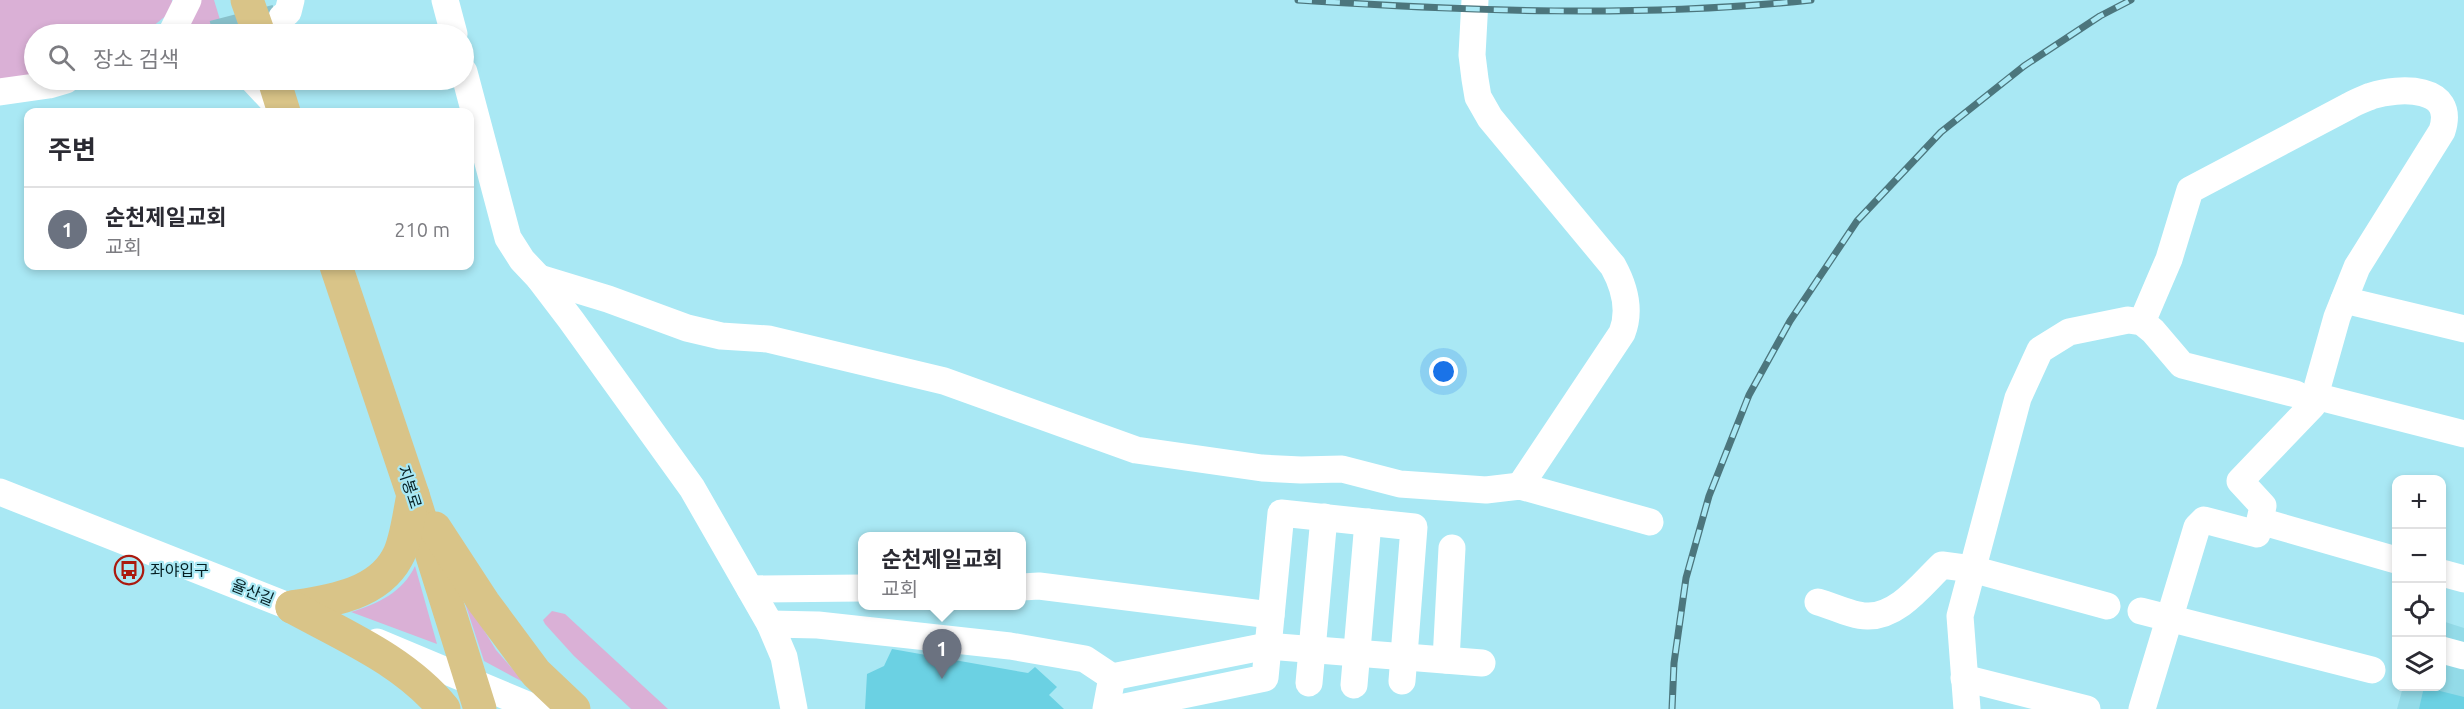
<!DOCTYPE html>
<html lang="ko">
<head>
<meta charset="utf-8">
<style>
	body { margin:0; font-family:Ubuntu,"Noto Sans KR",sans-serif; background:#f2f2f3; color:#2b2b33 }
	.controls { position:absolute; right:18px; bottom:18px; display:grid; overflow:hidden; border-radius:12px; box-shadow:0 3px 9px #0003 }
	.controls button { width:54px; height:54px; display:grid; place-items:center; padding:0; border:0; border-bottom:2px solid #e1e1e2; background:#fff; color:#2b2b33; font:30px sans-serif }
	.you { position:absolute; left:1444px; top:372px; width:21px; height:21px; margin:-15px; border:4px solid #fff; border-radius:50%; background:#1a73e8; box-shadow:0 0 0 9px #1a73e833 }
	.badge { display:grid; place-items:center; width:39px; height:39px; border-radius:50%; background:#111827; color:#fff; font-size:20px; font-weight:700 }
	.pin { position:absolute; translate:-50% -50px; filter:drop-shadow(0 2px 3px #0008) }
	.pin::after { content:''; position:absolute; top:32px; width:21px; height:18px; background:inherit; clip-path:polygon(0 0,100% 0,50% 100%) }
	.popup { position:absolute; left:858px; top:532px; width:168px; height:78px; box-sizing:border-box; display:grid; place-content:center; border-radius:12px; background:#fff; filter:drop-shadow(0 2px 4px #0005); font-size:20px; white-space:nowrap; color:#7c7c81 }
	.popup b { font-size:22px; color:#2b2b33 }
	.popup::after { content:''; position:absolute; left:50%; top:100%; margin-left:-12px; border:12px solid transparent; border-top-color:#fff }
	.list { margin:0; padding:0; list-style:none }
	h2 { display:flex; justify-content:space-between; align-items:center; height:78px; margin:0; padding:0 24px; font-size:26px }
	h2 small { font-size:20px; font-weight:400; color:#7c7c81 }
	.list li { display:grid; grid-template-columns:39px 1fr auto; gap:18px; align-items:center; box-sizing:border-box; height:84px; padding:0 24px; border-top:2px solid #e1e1e2 }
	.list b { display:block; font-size:22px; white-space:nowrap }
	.list p { margin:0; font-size:20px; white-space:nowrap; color:#7c7c81 }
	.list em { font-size:20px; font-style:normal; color:#7c7c81 }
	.icon { flex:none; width:33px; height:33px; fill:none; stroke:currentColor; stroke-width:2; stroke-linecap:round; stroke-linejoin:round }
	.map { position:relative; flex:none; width:2464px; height:709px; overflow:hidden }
	.search { position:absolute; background:#fff; box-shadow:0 3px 9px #0003; left:24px; top:24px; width:450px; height:66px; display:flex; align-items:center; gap:15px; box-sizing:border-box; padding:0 21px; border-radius:33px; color:#7c7c81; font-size:22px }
	.panel { position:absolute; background:#fff; box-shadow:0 3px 9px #0003; left:24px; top:108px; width:450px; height:162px; border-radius:12px }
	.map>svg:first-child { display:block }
</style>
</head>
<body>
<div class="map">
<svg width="2464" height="709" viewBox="0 0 2464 709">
	<rect width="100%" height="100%" fill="#a9e8f4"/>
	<!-- built -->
	<path fill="#93dbe8" d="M2442 621 2464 628V709H2397L2403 687 2442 686Z"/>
	<!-- green -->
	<g fill="#dab0d6">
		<path d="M0 0H172V11L143 34H34V78L0 82Z"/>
		<path d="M199 0H214L221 23 183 33Z"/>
		<path d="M415 566 437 644 351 612C378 604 403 592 415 566Z"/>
		<path d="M462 594 496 650 525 683 484 661Z"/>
		<path d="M552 611 565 614 668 709H631L629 707 574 656 545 624 543 620Z"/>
	</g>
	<!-- building -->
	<g fill="#6bd1e3">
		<path d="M892 649 1028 673 1035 667 1057 687 1049 695 1064 709H865L867 674 884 666Z"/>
		<path d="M2424 687 2464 697V709H2419Z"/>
	</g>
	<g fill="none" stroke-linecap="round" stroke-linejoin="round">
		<!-- minor-tunnel -->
		<path stroke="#88c0ca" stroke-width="27" stroke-dasharray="27 14" stroke-linecap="butt" d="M213 34 276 18"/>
		<!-- minor -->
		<g stroke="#fff" stroke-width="27">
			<path d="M445 0 454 34"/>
			<path d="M1475 0 1472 55 1475 79 1478 97 1490 118 1613 266C1624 286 1631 310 1622 333L1520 486"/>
			<path d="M282 17 288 12 291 0"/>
			<path d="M171 34 188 0"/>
			<path d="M464 72 508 238 522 260 539 278 571 320 692 488 770 624 784 657 794 709"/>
			<path d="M253 80 283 112"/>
			<path d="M0 92 49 85 66 80"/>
			<path d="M539 278 608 299 687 328 721 336 768 339 944 381 1136 450 1262 468 1301 470 1342 469 1400 484 1486 490 1520 486 1650 522"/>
			<path d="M2344 300 2464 329"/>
			<path d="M2142 322 2169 259 2190 190 2349 106C2356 102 2364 99 2371 96 2399 87 2457 85 2442 131L2357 267 2337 317 2312 406 2240 481 2263 506 2257 534 2204 520 2197 527 2142 709"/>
			<path d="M2315 396 2464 434"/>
			<path d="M0 492 311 615"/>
			<path d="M2260 521 2396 560"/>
			<path d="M2442 573 2464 579"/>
			<path d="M1022 587 1039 586 1271 615"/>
			<path d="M750 589 862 588"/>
			<path d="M1818 602C1833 606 1852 616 1867 616 1898 617 1922 584 1942 565L1972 569 2107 606"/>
			<path d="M2141 611 2372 670"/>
			<path d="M770 624 818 625 1010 646 1085 659 1112 677 1106 709"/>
			<path d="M377 642 537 709"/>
			<path d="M2442 650 2464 656"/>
			<path d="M1446 660 1452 548"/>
			<path d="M1112 677 1267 646 1482 663"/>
			<path d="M1964 678 2087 709"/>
			<path d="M1309 683 1324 517"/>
			<path d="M1354 685 1368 522"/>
			<path d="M1115 709 1265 678 1281 513 1414 527 1402 681"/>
			<path d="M1967 709 1960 616 2018 398 2040 350 2069 332 2128 320 2142 322 2153 331 2182 365 2296 394"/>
		</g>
		<!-- major -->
		<g stroke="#d9c488" stroke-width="33">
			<path d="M247 0 259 34"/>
			<path d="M274 80 284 112"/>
			<path d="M336 266 413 495 480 709"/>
			<path d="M435 528 484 603 536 673 574 709"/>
			<path d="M292 607C329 601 377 595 397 558 406 543 409 513 413 495"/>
			<path d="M292 607C345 636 405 661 444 709"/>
		</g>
		<!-- rail casing -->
		<g stroke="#4c767d" stroke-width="7">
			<g id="rail">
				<path d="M1298 0C1468 11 1640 18 1811 0"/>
				<path d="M1672 709 1674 663 1686 578 1709 496 1749 395 1790 321 1857 221 1941 132 2024 66 2100 16 2131 0"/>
			</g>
		</g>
		<!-- rail -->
		<use href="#rail" stroke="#a9e8f4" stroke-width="4.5" stroke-dasharray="14" stroke-linecap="butt"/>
	</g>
	<!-- icons -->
	<defs>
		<g id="bus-ring" transform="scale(1.5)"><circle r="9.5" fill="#a9e8f4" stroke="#ab1a0f" stroke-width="1.5"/><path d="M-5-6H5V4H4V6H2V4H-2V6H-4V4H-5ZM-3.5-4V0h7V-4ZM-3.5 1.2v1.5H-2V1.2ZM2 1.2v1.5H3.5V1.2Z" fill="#ab1a0f"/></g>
	</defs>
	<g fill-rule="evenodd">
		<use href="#bus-ring" x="129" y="570"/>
	</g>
	<g text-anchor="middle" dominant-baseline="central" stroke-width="4.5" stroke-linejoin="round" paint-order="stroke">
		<!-- street labels -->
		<g font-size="16" fill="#051f23" stroke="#a9e8f4">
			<text transform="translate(410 487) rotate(72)">지봉로</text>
			<text transform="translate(253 592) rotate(22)">율산길</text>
		</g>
		<!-- poi labels -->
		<g font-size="16" fill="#051f23" stroke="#a9e8f4" text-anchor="start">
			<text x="150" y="570">좌야입구</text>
		</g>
	</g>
</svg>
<div class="controls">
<button>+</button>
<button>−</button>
<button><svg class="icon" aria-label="locate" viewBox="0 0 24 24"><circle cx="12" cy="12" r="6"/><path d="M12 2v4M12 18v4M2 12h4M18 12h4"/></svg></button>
<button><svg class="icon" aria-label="layers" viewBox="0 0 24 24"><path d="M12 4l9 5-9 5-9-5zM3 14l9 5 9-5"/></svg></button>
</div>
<div class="you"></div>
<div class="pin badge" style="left:942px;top:679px;background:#6b7280">1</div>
<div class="popup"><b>순천제일교회</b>교회</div>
<div class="search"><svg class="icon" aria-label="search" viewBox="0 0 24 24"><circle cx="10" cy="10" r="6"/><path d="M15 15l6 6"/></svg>장소 검색</div>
<section class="panel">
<h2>주변<small></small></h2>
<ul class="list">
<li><span class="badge" style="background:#6b7280">1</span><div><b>순천제일교회</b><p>교회</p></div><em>210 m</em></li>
</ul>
</section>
</div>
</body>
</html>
